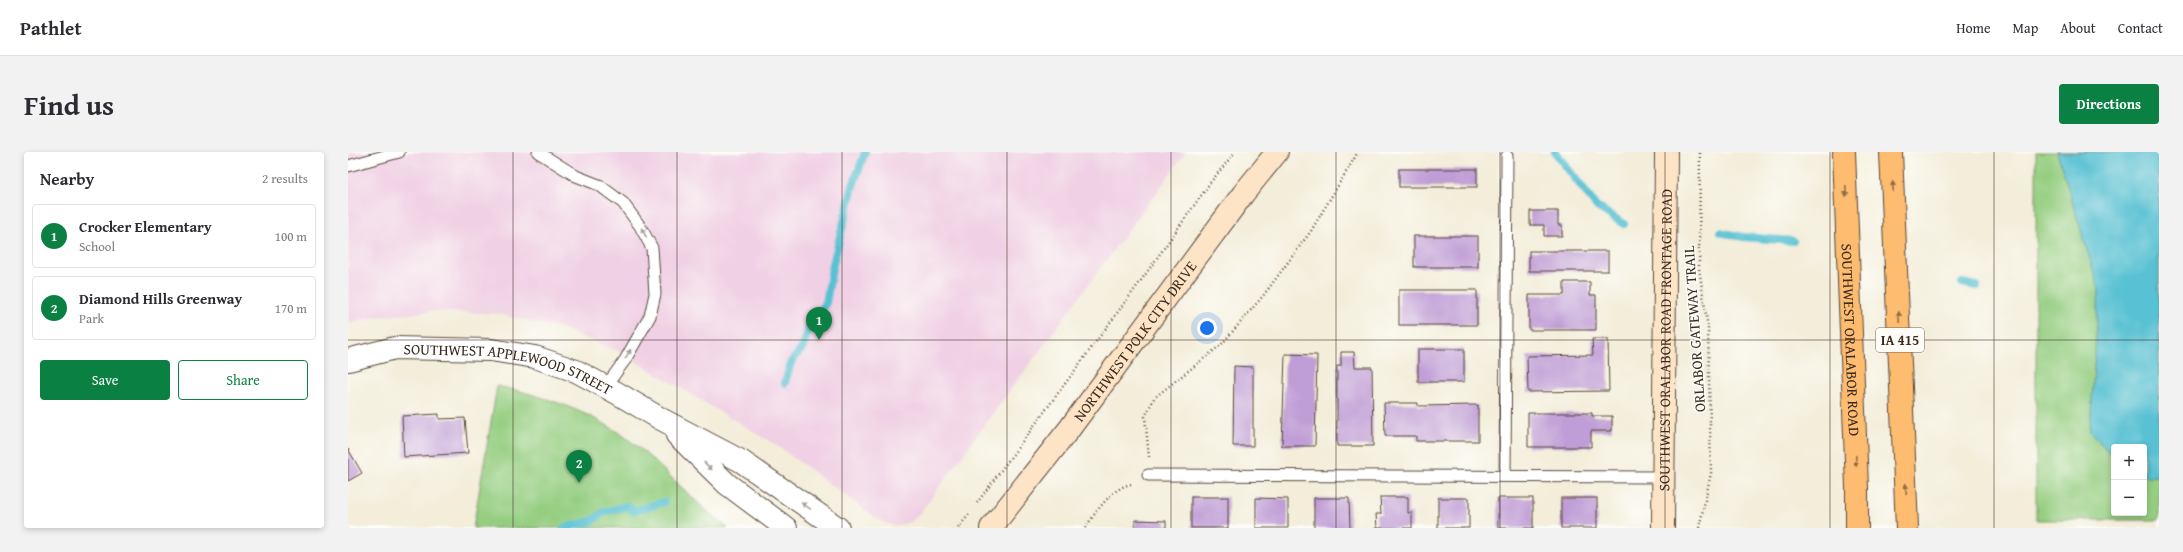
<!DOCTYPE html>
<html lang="en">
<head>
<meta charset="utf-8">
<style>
	body { margin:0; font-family:"Gentium Book Plus",serif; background:#f2f2f3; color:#2b2b33 }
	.controls { position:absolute; right:12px; bottom:12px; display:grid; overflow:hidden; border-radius:4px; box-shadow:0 2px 6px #0003 }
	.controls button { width:36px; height:36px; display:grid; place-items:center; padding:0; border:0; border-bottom:1px solid #e1e1e2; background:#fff; color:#2b2b33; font:20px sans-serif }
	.you { position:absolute; left:859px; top:176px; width:14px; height:14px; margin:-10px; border:3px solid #fff; border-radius:50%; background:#1a73e8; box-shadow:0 0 0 6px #1a73e833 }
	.badge { display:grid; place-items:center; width:26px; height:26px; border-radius:50%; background:#0b8043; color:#fff; font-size:13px; font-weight:700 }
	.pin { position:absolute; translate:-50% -33px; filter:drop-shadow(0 1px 2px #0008) }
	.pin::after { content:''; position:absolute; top:21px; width:14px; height:12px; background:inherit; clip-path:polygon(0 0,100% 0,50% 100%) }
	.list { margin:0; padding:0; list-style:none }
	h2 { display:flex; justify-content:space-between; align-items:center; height:52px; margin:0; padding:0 16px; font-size:17px }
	h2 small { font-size:13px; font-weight:400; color:#7c7c81 }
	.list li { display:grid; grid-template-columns:26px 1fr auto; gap:12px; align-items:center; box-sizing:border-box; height:64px; margin:0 8px 8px; padding:0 8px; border:1px solid #e1e1e2; border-radius:4px }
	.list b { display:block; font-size:15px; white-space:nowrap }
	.list p { margin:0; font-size:13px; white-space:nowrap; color:#7c7c81 }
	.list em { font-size:13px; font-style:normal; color:#7c7c81 }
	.actions { display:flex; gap:8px; padding:12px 16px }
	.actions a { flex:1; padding:9px 0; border:1px solid #0b8043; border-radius:4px; text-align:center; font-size:14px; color:#0b8043 }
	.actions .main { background:#0b8043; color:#fff }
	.map { position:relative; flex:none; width:1811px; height:376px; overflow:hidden; border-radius:4px }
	header { display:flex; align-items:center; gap:24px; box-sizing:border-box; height:56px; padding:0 20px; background:#fff; border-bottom:1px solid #e1e1e2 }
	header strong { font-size:19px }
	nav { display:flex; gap:22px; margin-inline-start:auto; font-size:14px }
	.intro { display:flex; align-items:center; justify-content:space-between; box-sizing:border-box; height:96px; padding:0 24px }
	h1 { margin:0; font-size:28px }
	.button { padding:10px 18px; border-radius:4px; background:#0b8043; color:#fff; font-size:14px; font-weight:700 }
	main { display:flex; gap:24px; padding:0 24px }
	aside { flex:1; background:#fff; border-radius:4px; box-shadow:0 2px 6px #0003 }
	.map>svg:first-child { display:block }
</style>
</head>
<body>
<header>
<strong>Pathlet</strong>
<nav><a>Home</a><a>Map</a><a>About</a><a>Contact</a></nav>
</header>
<div class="intro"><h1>Find us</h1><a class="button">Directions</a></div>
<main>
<aside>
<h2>Nearby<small>2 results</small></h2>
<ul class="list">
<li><span class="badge">1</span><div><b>Crocker Elementary</b><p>School</p></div><em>100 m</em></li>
<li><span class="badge">2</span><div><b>Diamond Hills Greenway</b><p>Park</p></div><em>170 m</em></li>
</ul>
<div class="actions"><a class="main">Save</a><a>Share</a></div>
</aside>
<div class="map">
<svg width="1811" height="376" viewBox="0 0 1811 376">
	<rect width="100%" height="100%" fill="#fdfcf7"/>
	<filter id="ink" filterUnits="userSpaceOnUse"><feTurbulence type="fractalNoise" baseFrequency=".025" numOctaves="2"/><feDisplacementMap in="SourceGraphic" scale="8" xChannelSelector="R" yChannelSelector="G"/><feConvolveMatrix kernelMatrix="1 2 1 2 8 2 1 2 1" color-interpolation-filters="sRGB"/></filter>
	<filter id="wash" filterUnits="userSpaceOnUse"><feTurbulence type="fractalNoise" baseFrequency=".012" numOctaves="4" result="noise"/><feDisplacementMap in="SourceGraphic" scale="16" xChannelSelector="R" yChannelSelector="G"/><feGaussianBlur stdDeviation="0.9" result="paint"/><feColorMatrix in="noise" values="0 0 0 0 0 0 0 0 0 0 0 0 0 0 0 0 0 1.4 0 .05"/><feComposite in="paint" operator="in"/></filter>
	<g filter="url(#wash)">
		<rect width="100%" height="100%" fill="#f3edd9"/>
		<!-- built -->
		<path fill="#f0d0e4" d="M0 0H838L571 362 564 369 549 374 540 372 531 368 428 293 272 200 213 176 150 162 87 159 23 166 0 172Z"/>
		<!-- green -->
		<g fill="#95ce81" stroke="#687c50" fill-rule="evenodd">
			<path d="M1688 0H1811V368H1688ZM1766 295H1796V361H1766Z"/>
			<path d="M149 234C197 244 245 260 285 291 318 317 346 351 380 376H125Z"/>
		</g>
		<!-- water -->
		<path fill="#58c1d3" stroke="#4a7678" d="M1709 0H1811V324H1796V295H1766V306L1742 279 1751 137Z"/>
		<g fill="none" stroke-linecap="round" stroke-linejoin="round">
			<!-- stream -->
			<g stroke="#58c1d3" stroke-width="8">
				<path d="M1207 0 1249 55 1276 72"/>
				<path d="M1372 80 1395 85 1445 89"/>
				<path d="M1614 131 1629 134"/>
				<path d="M437 231 443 210 455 195 461 175 478 151 484 116 505 34 517 0"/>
				<path d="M216 376 244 369 256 360 279 354 286 359 316 350"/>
			</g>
		</g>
		<g id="blocks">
			<!-- building -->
			<g fill="#bf9dd6">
				<rect x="1051" y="17" width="78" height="18"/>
				<path d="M1182 59H1210V73H1214V84H1196V73H1182Z"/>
				<rect x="1066" y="84" width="64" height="31"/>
				<rect x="1181" y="99" width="79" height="20"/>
				<path d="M1216 130H1242V143H1248V178H1181V143H1216Z"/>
				<rect x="1051" y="138" width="78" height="35"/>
				<path d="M1244 187H1260L1261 239 1180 240 1179 204 1245 203Z"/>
				<rect x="1070" y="197" width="46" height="33"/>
				<path d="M993 200H1006L1007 215H1024L1025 294H989V214H993Z"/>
				<path d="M937 202 969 203 967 294H934Z"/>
				<path d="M886 214 905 215V294H885Z"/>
				<path d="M1036 251H1070V254L1130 253V289H1068V284H1037Z"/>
				<path d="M1180 261H1244V264H1264V279H1243V295H1180Z"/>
				<path d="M91 262V267L117 266 120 301 56 305 54 264Z"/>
				<path d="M0 297 14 321 0 329Z"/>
				<rect x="843" y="345" width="37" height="31"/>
				<path d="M1032 345H1060V361H1064V376H1029L1028 362H1033Z"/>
				<path d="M908 346 940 347V376H908Z"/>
				<path d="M966 346H1001L1002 376H966Z"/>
				<rect x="1090" y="346" width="31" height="30"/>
				<rect x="1150" y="346" width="35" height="30"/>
				<rect x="1213" y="346" width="36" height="30"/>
				<path d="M787 368 818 369V376H787Z"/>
			</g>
		</g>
	</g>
	<g filter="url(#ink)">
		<use href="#blocks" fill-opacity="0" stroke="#57473a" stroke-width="1"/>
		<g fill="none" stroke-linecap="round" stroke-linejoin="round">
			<!-- lane casing -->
			<g stroke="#57473a" stroke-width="13">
				<g id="lane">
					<path d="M190 0 228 24 251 33 275 51 292 74 304 96 307 142 302 164 277 208 258 234"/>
					<path d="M0 14 51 0"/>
					<path d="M800 323 1315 325"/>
					<path d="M1157 324 1159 4"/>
				</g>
			</g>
			<!-- street casing -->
			<g stroke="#57473a" stroke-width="24">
				<g id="street">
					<path id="s1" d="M0 208 47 196 143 198 187 205 228 219 269 241 313 267 393 309 490 376"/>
					<path d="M329 283 379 332 438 376"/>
				</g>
			</g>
			<!-- secondary casing -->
			<g stroke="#57473a" stroke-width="24">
				<g id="secondary">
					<path id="s2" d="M643 376 722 276 895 42 929 0"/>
					<path id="s3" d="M1315 376 1318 0"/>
				</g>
			</g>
			<!-- primary casing -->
			<g stroke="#57473a" stroke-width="24">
				<g id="primary">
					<path id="s4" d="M1496 0 1509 335V376"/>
					<path d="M1543 0 1559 376"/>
				</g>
			</g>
			<!-- path -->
			<g stroke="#57473a" stroke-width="2.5" stroke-dasharray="1 3" stroke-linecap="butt">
				<path d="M801 305 797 265 806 246 873 193 915 144 963 79 1010 0"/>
				<path d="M629 351 792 130 862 31 887 0"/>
				<path d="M610 376 622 361"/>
				<path d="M737 376C748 360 764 335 784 332"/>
				<path d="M1351 376 1363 321 1360 176 1351 116 1352 0"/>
			</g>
			<!-- lane -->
			<use href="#lane" stroke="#fff" stroke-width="11"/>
			<!-- street -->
			<use href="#street" stroke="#fff" stroke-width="22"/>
			<!-- secondary -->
			<use href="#secondary" stroke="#fee4c6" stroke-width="22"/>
			<!-- primary -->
			<use href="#primary" stroke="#fdbc70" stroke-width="22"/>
		</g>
		<!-- one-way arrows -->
		<defs><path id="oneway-solid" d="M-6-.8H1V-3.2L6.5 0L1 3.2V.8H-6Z"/></defs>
		<g fill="#926c43">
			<use href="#oneway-solid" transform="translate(1545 35) rotate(-93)"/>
			<use href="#oneway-solid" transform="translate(1498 39) rotate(88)"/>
			<use href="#oneway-solid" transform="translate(1551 165) rotate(-93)"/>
			<use href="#oneway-solid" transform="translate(1508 309) rotate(88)"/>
			<use href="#oneway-solid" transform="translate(1558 337) rotate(-92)"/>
		</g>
		<g fill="#a79f9a">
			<use href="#oneway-solid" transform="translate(296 81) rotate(-119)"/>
			<use href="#oneway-solid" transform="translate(280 202) rotate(-59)"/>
			<use href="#oneway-solid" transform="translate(360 314) rotate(44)"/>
			<use href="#oneway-solid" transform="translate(458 354) rotate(-145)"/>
		</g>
	</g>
	<!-- grid -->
	<path fill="none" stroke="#3b2a1e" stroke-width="1" stroke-opacity="0.55" d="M165 0V376M329 0V376M494 0V376M659 0V376M823 0V376M988 0V376M1152 0V376M1317 0V376M1482 0V376M1646 0V376M0 188H1811"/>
	<g text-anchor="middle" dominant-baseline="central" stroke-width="3" stroke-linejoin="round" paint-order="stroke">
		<!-- shield labels -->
		<rect fill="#fdfcf7" stroke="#75695f" stroke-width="1" x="1528" y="176" width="48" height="24" rx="3"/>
		<g font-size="14" font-weight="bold" fill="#3b2a1e">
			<text x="1552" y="188">IA 415</text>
		</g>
		<!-- street labels -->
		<g font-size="15" fill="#3b2a1e" stroke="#fdfcf7">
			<text transform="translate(1346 177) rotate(-94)">ORLABOR GATEWAY TRAIL</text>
			<text stroke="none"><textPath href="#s3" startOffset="188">SOUTHWEST ORALABOR ROAD FRONTAGE ROAD</textPath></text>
			<text stroke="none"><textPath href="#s4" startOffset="188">SOUTHWEST ORALABOR ROAD</textPath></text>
			<text stroke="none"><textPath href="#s2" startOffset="236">NORTHWEST POLK CITY DRIVE</textPath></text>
			<text stroke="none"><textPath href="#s1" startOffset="165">SOUTHWEST APPLEWOOD STREET</textPath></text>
		</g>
	</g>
</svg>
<div class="controls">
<button>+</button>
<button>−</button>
</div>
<div class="you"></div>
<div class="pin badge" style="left:471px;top:188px">1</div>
<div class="pin badge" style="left:231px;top:331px">2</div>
</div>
</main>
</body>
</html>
